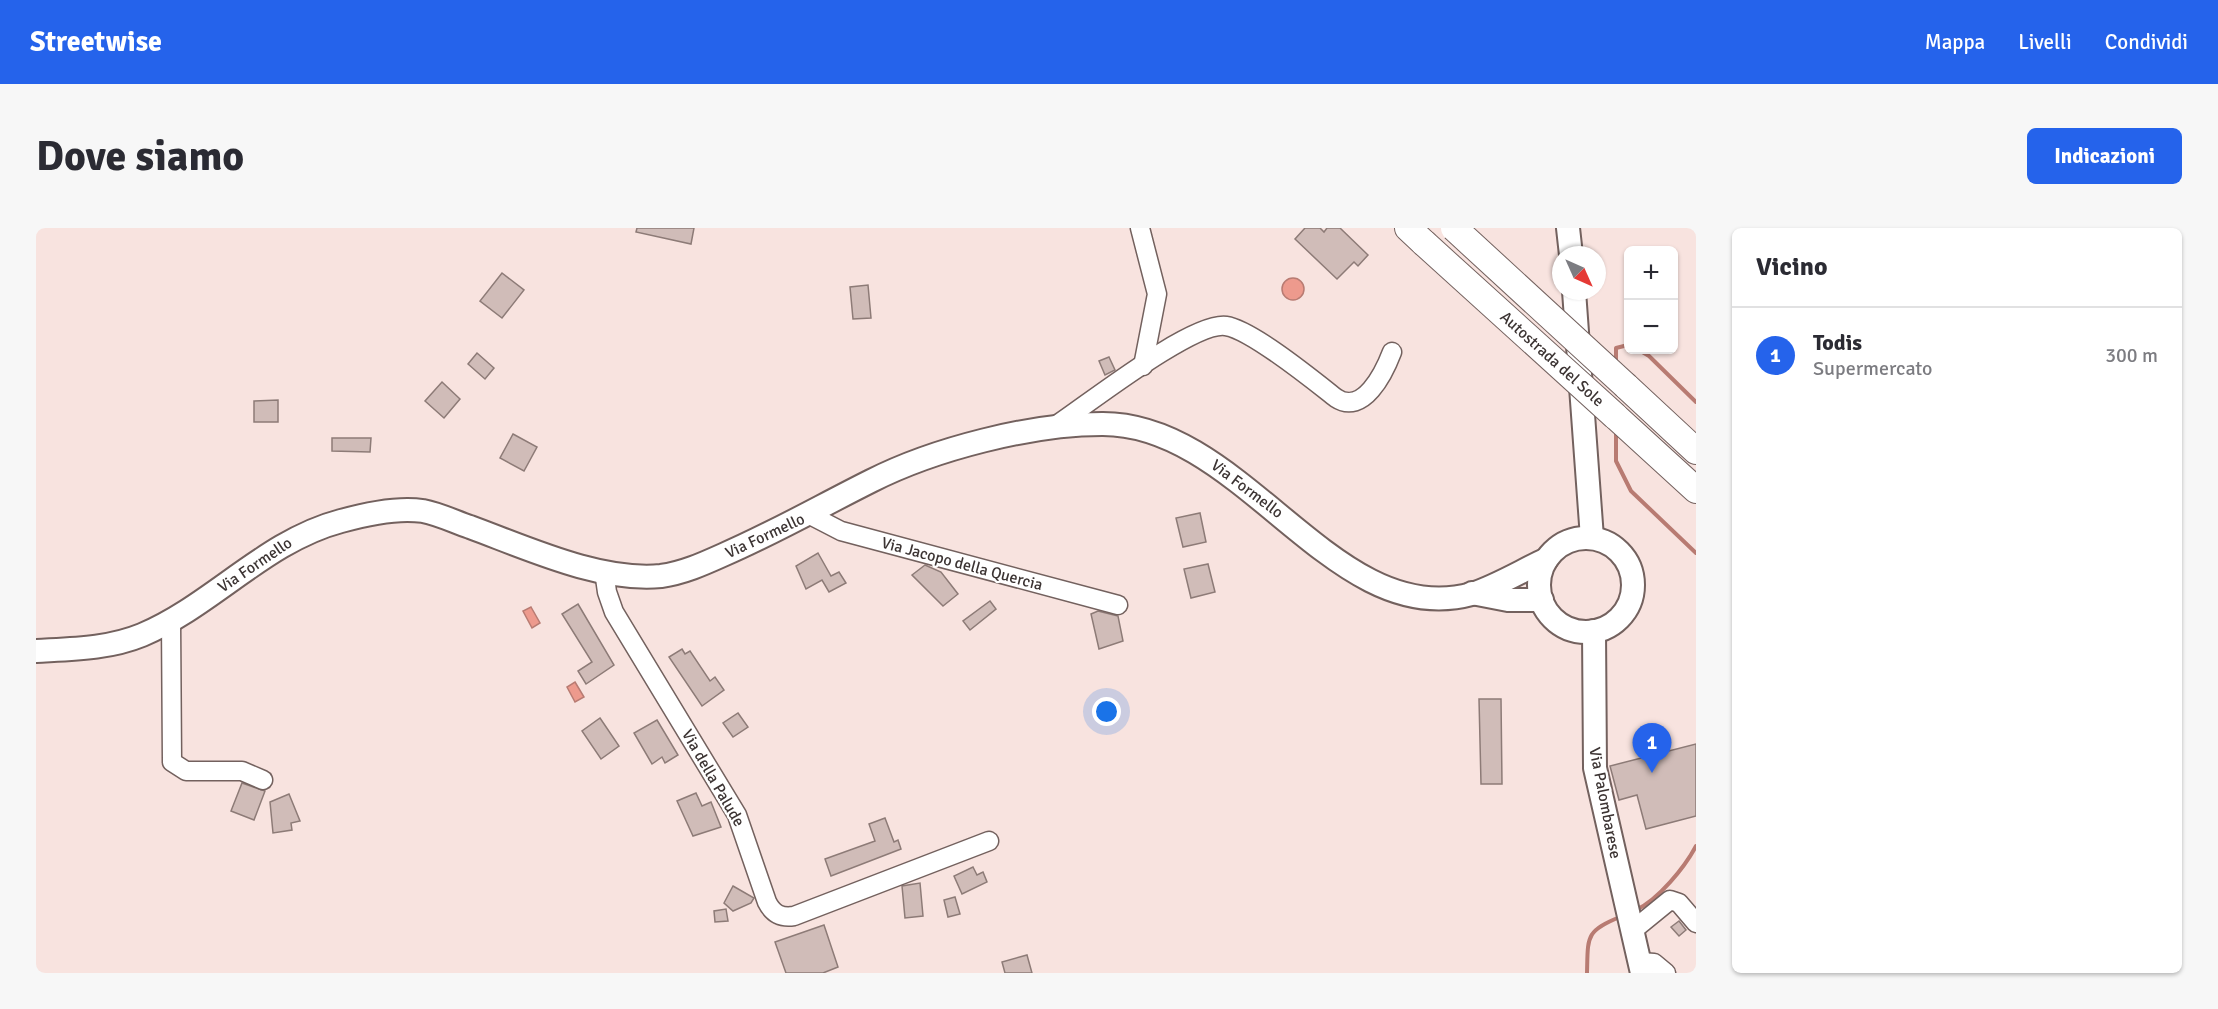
<!DOCTYPE html>
<html lang="it">
<head>
<meta charset="utf-8">
<style>
	body { margin:0; font-family:Signika,sans-serif; background:#f7f7f7; color:#2b2b33 }
	.controls { position:absolute; right:18px; top:18px; display:grid; overflow:hidden; border-radius:9px; box-shadow:0 2px 4px #0004 }
	.controls button { width:54px; height:54px; display:grid; place-items:center; padding:0; border:0; border-bottom:2px solid #e1e1e2; background:#fff; color:#2b2b33; font:30px sans-serif }
	.compass { position:absolute; left:1516px; top:18px; width:54px; height:54px; border-radius:50%; background:#fff; box-shadow:0 2px 4px #0004; rotate:135deg }
	.you { position:absolute; left:1071px; top:484px; width:21px; height:21px; margin:-15px; border:4px solid #fff; border-radius:50%; background:#1a73e8; box-shadow:0 0 0 9px #1a73e833 }
	.badge { display:grid; place-items:center; width:39px; height:39px; border-radius:50%; background:#2563eb; color:#fff; font-size:20px; font-weight:700 }
	.pin { position:absolute; translate:-50% -50px; filter:drop-shadow(0 2px 3px #0008) }
	.pin::after { content:''; position:absolute; top:32px; width:21px; height:18px; background:inherit; clip-path:polygon(0 0,100% 0,50% 100%) }
	.list { margin:0; padding:0; list-style:none }
	h2 { display:flex; justify-content:space-between; align-items:center; height:78px; margin:0; padding:0 24px; font-size:26px }
	h2 small { font-size:20px; font-weight:400; color:#7c7c81 }
	.list li { display:grid; grid-template-columns:39px 1fr auto; gap:18px; align-items:center; box-sizing:border-box; height:96px; padding:0 24px; border-top:2px solid #e1e1e2 }
	.list b { display:block; font-size:22px; white-space:nowrap }
	.list p { margin:0; font-size:20px; white-space:nowrap; color:#7c7c81 }
	.list em { font-size:20px; font-style:normal; color:#7c7c81 }
	.map { position:relative; flex:none; width:1660px; height:745px; overflow:hidden; border-radius:9px }
	header { display:flex; align-items:center; gap:36px; box-sizing:border-box; height:84px; padding:0 30px; background:#2563eb; color:#fff }
	header strong { font-size:28px }
	nav { display:flex; gap:33px; margin-inline-start:auto; font-size:21px }
	.intro { display:flex; align-items:center; justify-content:space-between; box-sizing:border-box; height:144px; padding:0 36px }
	h1 { margin:0; font-size:42px }
	.button { padding:15px 27px; border-radius:9px; background:#2563eb; color:#fff; font-size:21px; font-weight:700 }
	main { display:flex; gap:36px; padding:0 36px }
	aside { flex:1; background:#fff; border-radius:9px; box-shadow:0 2px 4px #0004 }
	.map>svg:first-child { display:block }
</style>
</head>
<body>
<header>
<strong>Streetwise</strong>
<nav><a>Mappa</a><a>Livelli</a><a>Condividi</a></nav>
</header>
<div class="intro"><h1>Dove siamo</h1><a class="button">Indicazioni</a></div>
<main>
<div class="map">
<svg width="1660" height="745" viewBox="0 0 1660 745">
	<rect width="100%" height="100%" fill="#f8e3df"/>
	<!-- water -->
	<g fill="#ed9a8d" stroke="#b87b72" stroke-width="1.5">
		<circle cx="1257" cy="61" r="11"/>
		<path d="M495 379 504 395 496 400 487 383Z"/>
		<path d="M539 454 548 469 539 474 531 459Z"/>
	</g>
	<g fill="none" stroke-linecap="round" stroke-linejoin="round">
		<!-- stream -->
		<g stroke="#b87b72" stroke-width="4">
			<path d="M1603 122 1613 128 1660 174"/>
			<path d="M1580 137V120L1592 117"/>
			<path d="M1580 201V233L1595 263 1660 325"/>
			<path d="M1600 682C1622 672 1649 639 1660 618"/>
			<path d="M1551 745C1552 709 1549 703 1584 689"/>
		</g>
	</g>
	<!-- building -->
	<g fill="#d0bcb8" stroke="#8d7b77" stroke-width="1.5">
		<path d="M601 0H658L655 16 600 4Z"/>
		<path d="M1269 0H1284L1288 4 1291 0H1304L1332 27 1322 38 1318 34 1301 51 1259 11Z"/>
		<path d="M466 45 488 62 466 90 444 73Z"/>
		<path d="M832 57 835 90 817 91 814 59Z"/>
		<path d="M441 125 458 140 449 151 432 136Z"/>
		<path d="M1073 129 1079 142 1069 147 1063 133Z"/>
		<path d="M406 154 424 171 408 190 389 173Z"/>
		<path d="M242 172V194H218V173Z"/>
		<path d="M477 206 501 219 488 243 464 230Z"/>
		<path d="M296 210H335L334 224 296 223Z"/>
		<path d="M1164 285 1170 314 1147 319 1140 290Z"/>
		<path d="M782 325 795 348 803 344 810 355 793 364 786 352 770 361 760 338Z"/>
		<path d="M1172 336 1179 364 1155 370 1148 341Z"/>
		<path d="M889 337 905 344 922 366 907 378 876 347Z"/>
		<path d="M954 373 960 381 934 402 927 393Z"/>
		<path d="M542 376 578 437 550 456 542 443 556 434 526 386Z"/>
		<path d="M1062 383 1082 388 1087 413 1063 421 1055 386Z"/>
		<path d="M646 421 649 426 654 423 674 453 679 449 688 462 666 478 633 429Z"/>
		<path d="M1443 471H1465L1466 556H1445Z"/>
		<path d="M702 485 712 499 697 509 687 495Z"/>
		<path d="M564 490 583 518 565 531 546 503Z"/>
		<path d="M621 492 642 527 629 535 626 529 616 536 598 505Z"/>
		<path d="M1660 516V588L1610 601 1601 567 1583 572 1574 538Z"/>
		<path d="M206 555 229 563 218 592 195 583Z"/>
		<path d="M660 565 666 578 675 574 685 599 657 608 641 573Z"/>
		<path d="M253 566 264 593 255 595 256 602 237 605 234 574Z"/>
		<path d="M849 590 858 614 862 612 865 621 795 648 789 631 839 613 833 596Z"/>
		<path d="M937 639 941 647 947 644 951 654 926 666 918 648Z"/>
		<path d="M884 655 887 688 869 690 866 658Z"/>
		<path d="M697 658 718 670 715 675 697 683 688 675Z"/>
		<path d="M919 669 924 686 912 689 908 672Z"/>
		<path d="M690 681 692 693 679 694 678 683Z"/>
		<path d="M1643 693 1650 702 1643 708 1635 699Z"/>
		<path d="M788 697 802 739 787 745H750L739 714Z"/>
		<path d="M991 727 996 745H969L966 734Z"/>
	</g>
	<g fill="none" stroke-linecap="round" stroke-linejoin="round">
		<!-- minor casing -->
		<g stroke="#73615e" stroke-width="21">
			<g id="minor">
				<path d="M1104 0 1121 66 1107 138"/>
				<path d="M1019 198C1051 177 1157 93 1190 98 1216 102 1277 152 1300 170 1327 188 1348 145 1356 124"/>
				<path d="M774 287 805 303 1082 377"/>
				<path d="M568 343 571 364 578 384 701 587 731 674C737 686 745 690 758 688L953 613"/>
				<path d="M135 392 136 534 150 543H206L227 552"/>
				<path d="M1596 703 1634 672 1643 675 1660 695"/>
				<path d="M1604 734 1618 735 1630 745"/>
			</g>
		</g>
		<!-- major casing -->
		<g stroke="#73615e" stroke-width="26">
			<g id="major">
				<path d="M1532 0 1535 27"/>
				<path d="M1538 63 1556 310"/>
				<circle cx="1550" cy="357" r="47"/>
				<path d="M1436 365 1472 372H1506"/>
				<path d="M1558 403 1559 540 1606 745"/>
				<path d="M0 423C35 421 72 421 106 407 177 377 229 313 305 293 330 286 361 279 387 283 403 286 419 294 434 299 491 320 564 354 625 348 647 345 667 336 687 327 738 305 785 278 835 253 898 221 995 196 1066 196 1208 195 1298 404 1436 366 1461 358 1487 342 1511 331"/>
			</g>
		</g>
		<!-- highway casing -->
		<g stroke="#73615e" stroke-width="28">
			<g id="highway">
				<path d="M1372 0 1388 15"/>
				<path d="M1590 158 1660 223"/>
				<path d="M1579 188 1660 262"/>
			</g>
		</g>
		<!-- minor -->
		<use href="#minor" stroke="#fff" stroke-width="18"/>
		<!-- major -->
		<use href="#major" stroke="#fff" stroke-width="22"/>
		<!-- highway -->
		<use href="#highway" stroke="#fff" stroke-width="26"/>
		<!-- highway-bridge casing -->
		<g stroke="#73615e" stroke-width="28" stroke-linecap="butt">
			<g id="highway-bridge">
				<path d="M1418 0 1590 158"/>
				<path d="M1388 15 1579 188"/>
			</g>
		</g>
		<!-- highway-bridge -->
		<use href="#highway-bridge" stroke="#fff" stroke-width="26"/>
	</g>
	<g text-anchor="middle" dominant-baseline="central" stroke-width="4.5" stroke-linejoin="round" paint-order="stroke">
		<!-- street labels -->
		<g font-size="16" fill="#3c3433" stroke="#fff">
			<text transform="translate(1516 131) rotate(42)">Autostrada del Sole</text>
			<text transform="translate(1211 261) rotate(37)">Via Formello</text>
			<text transform="translate(729 308) rotate(-25)">Via Formello</text>
			<text transform="translate(926 336) rotate(15)">Via Jacopo della Quercia</text>
			<text transform="translate(219 337) rotate(-34)">Via Formello</text>
			<text transform="translate(677 550) rotate(60)">Via della Palude</text>
			<text transform="translate(1569 575) rotate(79)">Via Palombarese</text>
		</g>
	</g>
</svg>
<div class="controls">
<button>+</button>
<button>−</button>
</div>
<svg class="compass" viewBox="-18 -18 36 36"><path d="M0-13l5 13h-10z" fill="#e53935"/><path d="M0 13l5-13h-10z" fill="#7c7c81"/></svg>
<div class="you"></div>
<div class="pin badge" style="left:1616px;top:545px">1</div>
</div>
<aside>
<h2>Vicino<small></small></h2>
<ul class="list">
<li><span class="badge">1</span><div><b>Todis</b><p>Supermercato</p></div><em>300 m</em></li>
</ul>
</aside>
</main>
</body>
</html>
